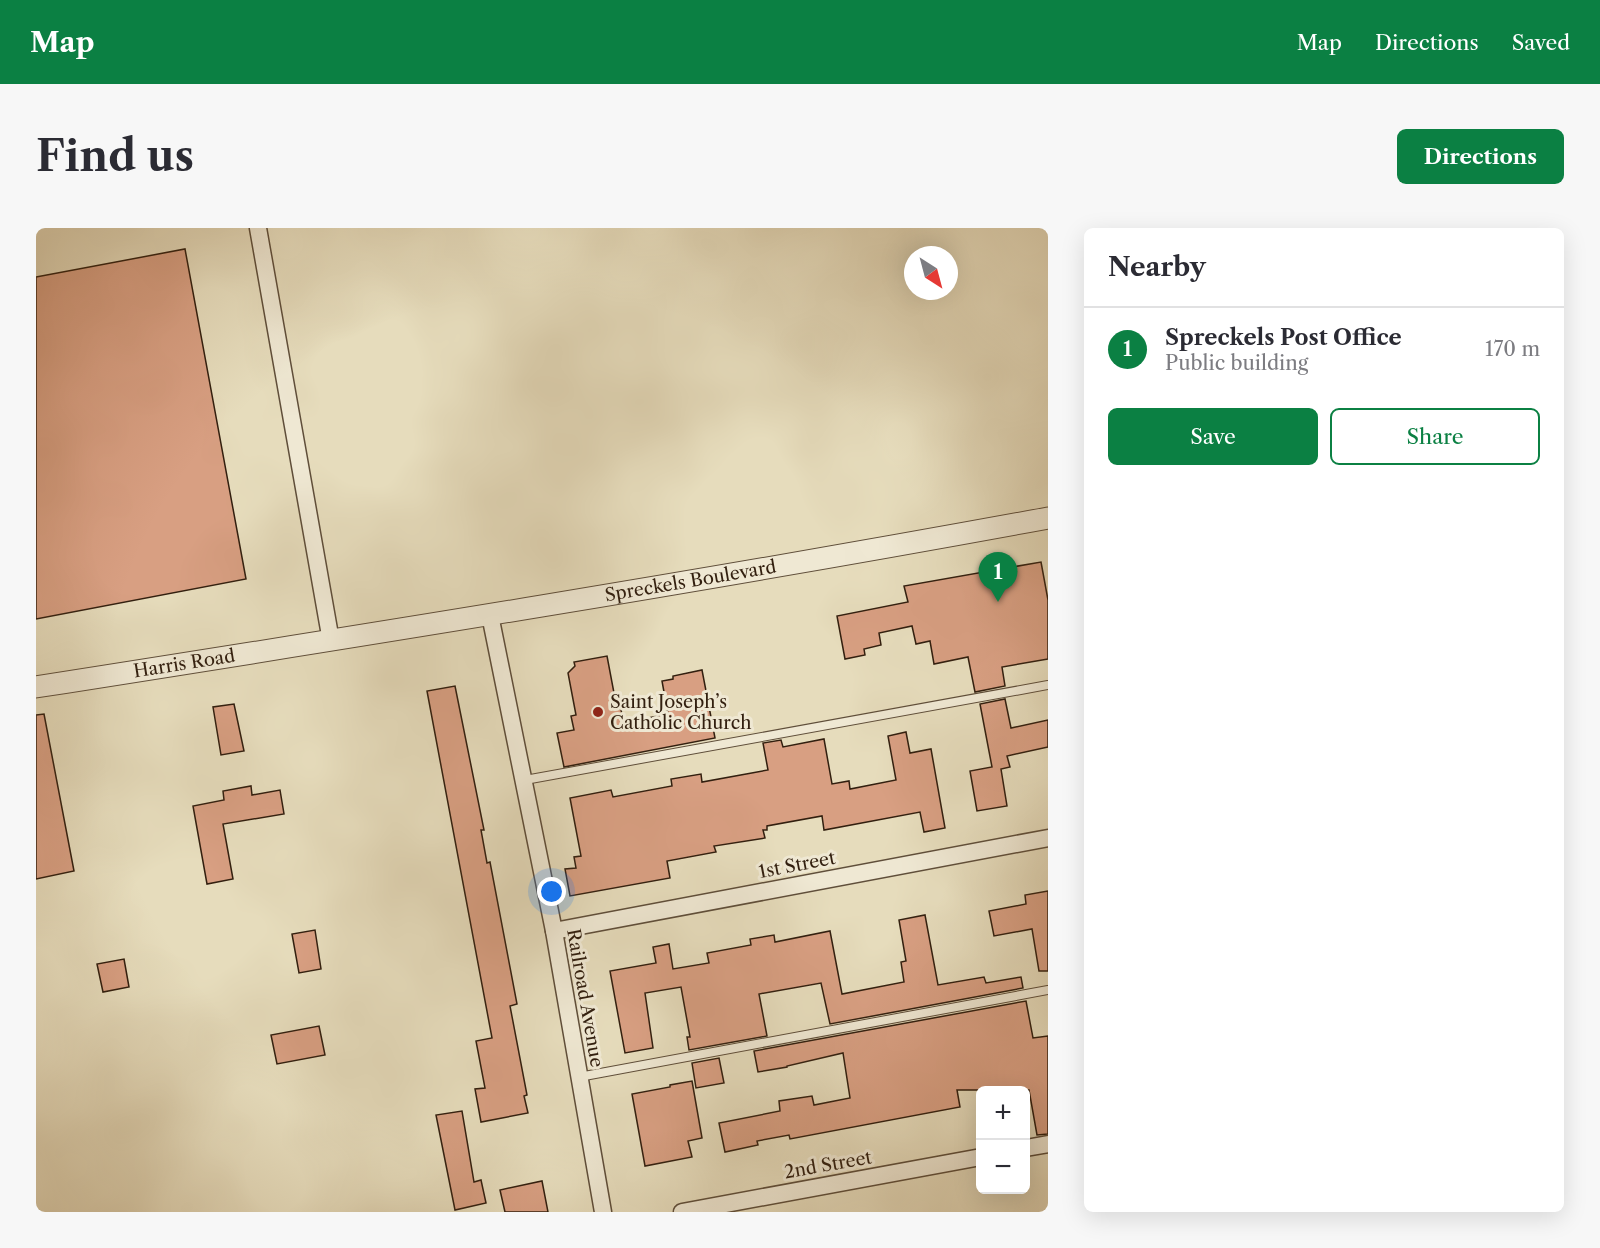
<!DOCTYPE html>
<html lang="en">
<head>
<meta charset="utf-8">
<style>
	body { margin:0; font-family:"Libre Caslon Text",serif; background:#f7f7f7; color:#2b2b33 }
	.controls { position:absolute; right:18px; bottom:18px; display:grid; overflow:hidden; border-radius:9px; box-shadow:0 6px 24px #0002 }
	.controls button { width:54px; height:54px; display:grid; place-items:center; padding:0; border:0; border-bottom:2px solid #e1e1e2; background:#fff; color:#2b2b33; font:30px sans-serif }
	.compass { position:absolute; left:868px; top:18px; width:54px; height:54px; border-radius:50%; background:#fff; box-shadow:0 6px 24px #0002; rotate:144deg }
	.you { position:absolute; left:516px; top:664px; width:21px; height:21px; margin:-15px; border:4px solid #fff; border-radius:50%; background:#1a73e8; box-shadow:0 0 0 9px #1a73e833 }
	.badge { display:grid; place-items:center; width:39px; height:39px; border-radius:50%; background:#0b8043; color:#fff; font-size:20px; font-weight:700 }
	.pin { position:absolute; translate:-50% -50px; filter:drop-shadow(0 2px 3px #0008) }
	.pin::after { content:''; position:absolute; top:32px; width:21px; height:18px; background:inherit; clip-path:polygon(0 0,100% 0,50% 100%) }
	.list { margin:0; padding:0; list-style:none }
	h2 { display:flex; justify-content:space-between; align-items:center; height:78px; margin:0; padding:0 24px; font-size:26px }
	h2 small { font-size:20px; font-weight:400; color:#7c7c81 }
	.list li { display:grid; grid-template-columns:39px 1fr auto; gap:18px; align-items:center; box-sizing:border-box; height:84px; padding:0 24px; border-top:2px solid #e1e1e2 }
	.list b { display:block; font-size:22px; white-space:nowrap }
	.list p { margin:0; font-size:20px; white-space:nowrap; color:#7c7c81 }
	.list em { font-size:20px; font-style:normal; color:#7c7c81 }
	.actions { display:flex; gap:12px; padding:18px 24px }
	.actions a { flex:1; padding:14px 0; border:2px solid #0b8043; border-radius:9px; text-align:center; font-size:21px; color:#0b8043 }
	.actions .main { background:#0b8043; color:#fff }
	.map { position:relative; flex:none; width:1012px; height:984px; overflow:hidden; border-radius:9px }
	header { display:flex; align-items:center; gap:36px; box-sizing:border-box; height:84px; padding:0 30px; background:#0b8043; color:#fff }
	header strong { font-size:28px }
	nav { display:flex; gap:33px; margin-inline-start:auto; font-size:21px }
	.intro { display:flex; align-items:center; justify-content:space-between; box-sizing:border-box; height:144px; padding:0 36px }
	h1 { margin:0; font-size:42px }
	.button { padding:15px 27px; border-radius:9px; background:#0b8043; color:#fff; font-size:21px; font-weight:700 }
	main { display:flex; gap:36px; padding:0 36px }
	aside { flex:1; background:#fff; border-radius:9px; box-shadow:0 6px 24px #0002 }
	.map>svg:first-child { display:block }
</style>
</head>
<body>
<header>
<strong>Map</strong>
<nav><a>Map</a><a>Directions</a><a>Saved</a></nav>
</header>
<div class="intro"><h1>Find us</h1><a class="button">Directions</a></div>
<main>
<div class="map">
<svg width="1012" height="984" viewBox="0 0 1012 984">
	<rect width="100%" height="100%" fill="#e6dcbc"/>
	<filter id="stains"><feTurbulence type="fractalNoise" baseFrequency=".00333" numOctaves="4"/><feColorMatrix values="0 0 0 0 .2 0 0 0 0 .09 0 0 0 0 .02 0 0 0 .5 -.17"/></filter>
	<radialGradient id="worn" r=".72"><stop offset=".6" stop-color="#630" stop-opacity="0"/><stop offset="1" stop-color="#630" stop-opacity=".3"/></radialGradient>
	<!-- building -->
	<g fill="#d89f82" stroke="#321f0f" stroke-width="1.5">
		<path d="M149 21 210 351 0 391V49Z"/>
		<path d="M1005 334 1012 372V431L966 439 969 458 939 464 932 429 898 436 894 413 880 416 876 398 843 405 845 417 828 421 829 427 809 431 801 388 872 374 868 358Z"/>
		<path d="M571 428 581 481H585L587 495 632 486 626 453 637 451V448L666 442 679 510 528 539 521 505 538 502 535 488 540 487 532 445 539 438 538 434Z"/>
		<path d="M419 458 448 602H445L451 635 454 634 481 776 474 778 491 867 488 868 492 885 445 894 439 861 449 860 440 813 456 810 391 463Z"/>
		<path d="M969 471 975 500 1012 492V519L971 528 974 539 965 541 971 578 941 583 934 543 956 539 944 476Z"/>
		<path d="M198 476 208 523 185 527 177 479Z"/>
		<path d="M8 486 38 643 0 651V487Z"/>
		<path d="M870 504 874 525 895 521 909 600 888 604 884 584 788 602 786 588 731 598V602H727L729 610 678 618 680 624 631 633 634 650 534 668 529 641 540 640 538 629 545 628 534 570 575 562 577 569 636 558 635 551 665 546 666 554 732 542 727 515 745 512 747 519 788 511 796 556 813 553 814 561 860 552 852 508Z"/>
		<path d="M215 558 216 567 244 562 248 586 187 596 197 651 171 656 157 578 188 572 187 563Z"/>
		<path d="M1012 663V743H1003L996 701 958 708 953 683 990 676 989 667Z"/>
		<path d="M889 687 902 757 948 749 950 755 985 749 987 760 794 796 785 755 723 766 731 808 653 822 651 809H654L645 759 609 765 617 820 589 825 574 743 620 735 617 719 633 716 637 741 673 735 671 725 715 717 714 711 738 707 739 714 794 703 806 766 868 754 865 734 870 733 863 692Z"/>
		<path d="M279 702 285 741 263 745 256 706Z"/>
		<path d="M88 731 93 759 67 764 61 736Z"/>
		<path d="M990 773 997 810 1012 808V906L1001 907 993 862H921L924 879 754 911 753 907 721 913 722 917 689 924 683 895 744 883 743 873 776 868 778 877 814 870 807 825 751 838V839L722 844 718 823Z"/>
		<path d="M283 798 289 827 241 836 235 807Z"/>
		<path d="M683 830 688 855 660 860 656 835Z"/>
		<path d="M656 853 666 910 652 913 656 929 609 938 596 866 634 859V857Z"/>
		<path d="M426 883 438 954 445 952 450 975 419 982 400 887Z"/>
		<path d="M506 953 512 984H469L464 962Z"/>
	</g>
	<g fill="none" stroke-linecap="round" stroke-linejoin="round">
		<!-- service casing -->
		<g stroke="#5f4e3a" stroke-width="10">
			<g id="service">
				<path d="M489 552 1012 457"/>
				<path d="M543 849 1012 762"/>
			</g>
		</g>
		<!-- minor casing -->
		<g stroke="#5f4e3a" stroke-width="19">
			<g id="minor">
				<path d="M222 0 295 413"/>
				<path d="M454 387 518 703 567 984"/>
				<path d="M518 703 1012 610"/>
				<path d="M990 920 1012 916"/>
				<path d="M646 984 945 929"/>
			</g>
		</g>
		<!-- tertiary casing -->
		<g stroke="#5f4e3a" stroke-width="23">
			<g id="tertiary">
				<path id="s1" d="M0 459C338 406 675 352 1012 290"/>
			</g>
		</g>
		<!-- service -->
		<use href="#service" stroke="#efe8d3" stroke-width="8"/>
		<!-- minor -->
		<use href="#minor" stroke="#efe8d3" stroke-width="16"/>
		<!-- tertiary -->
		<use href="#tertiary" stroke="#efe8d3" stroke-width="21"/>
	</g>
	<!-- markers -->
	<circle fill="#8f2418" stroke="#efe8d3" stroke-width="2" cx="562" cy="484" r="6"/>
	<g text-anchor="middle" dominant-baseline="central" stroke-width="6" stroke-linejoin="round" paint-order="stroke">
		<!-- street labels -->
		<g font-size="18" fill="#321f0f" stroke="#efe8d3">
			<text stroke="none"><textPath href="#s1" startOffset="663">Spreckels Boulevard</textPath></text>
			<text stroke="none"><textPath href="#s1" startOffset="150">Harris Road</textPath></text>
			<text transform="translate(761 637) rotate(-11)">1st Street</text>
			<text transform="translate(549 770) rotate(80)">Railroad Avenue</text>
			<text transform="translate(792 937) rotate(-10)">2nd Street</text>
		</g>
		<!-- poi labels -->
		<g font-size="18" fill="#321f0f" stroke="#efe8d3" text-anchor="start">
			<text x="574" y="474">Saint Joseph’s<tspan x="574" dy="21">Catholic Church</tspan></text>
		</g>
	</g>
	<rect width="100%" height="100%" filter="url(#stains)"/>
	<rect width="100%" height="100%" fill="url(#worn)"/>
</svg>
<div class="controls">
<button>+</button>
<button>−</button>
</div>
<svg class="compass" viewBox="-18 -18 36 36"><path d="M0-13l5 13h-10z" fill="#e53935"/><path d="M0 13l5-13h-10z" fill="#7c7c81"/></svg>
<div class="you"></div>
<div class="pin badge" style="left:962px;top:374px">1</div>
</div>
<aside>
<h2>Nearby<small></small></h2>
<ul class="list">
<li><span class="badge">1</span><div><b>Spreckels Post Office</b><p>Public building</p></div><em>170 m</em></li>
</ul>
<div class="actions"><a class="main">Save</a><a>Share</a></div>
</aside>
</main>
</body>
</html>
